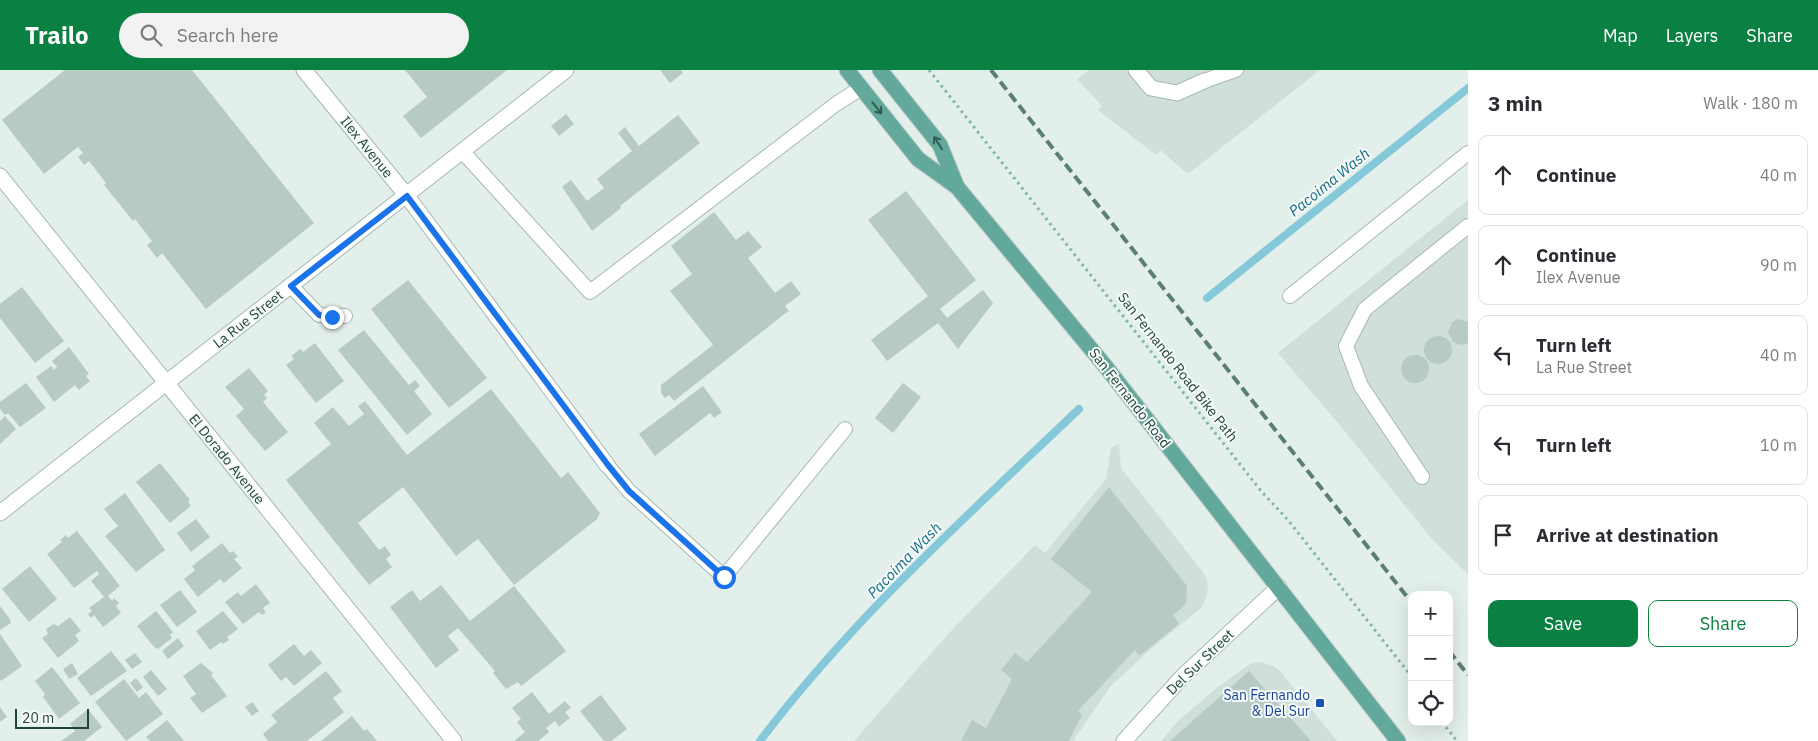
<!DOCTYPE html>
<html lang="en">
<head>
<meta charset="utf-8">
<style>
	body { margin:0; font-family:"IBM Plex Sans",sans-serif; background:#f2f2f3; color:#2b2b33 }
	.controls { position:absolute; right:15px; bottom:15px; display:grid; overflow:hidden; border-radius:10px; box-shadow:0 5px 20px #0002 }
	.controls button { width:45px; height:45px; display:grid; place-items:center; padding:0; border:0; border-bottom:1px solid #e1e1e2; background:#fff; color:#2b2b33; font:25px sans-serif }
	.scale { position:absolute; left:15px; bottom:12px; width:74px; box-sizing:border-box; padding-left:5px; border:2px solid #20433b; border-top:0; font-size:14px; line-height:18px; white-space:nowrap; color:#20433b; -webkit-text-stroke:4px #f5faf8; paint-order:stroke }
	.stop { position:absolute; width:15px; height:15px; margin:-11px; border:4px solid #1a73e8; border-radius:50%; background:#fff }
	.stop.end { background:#1a73e8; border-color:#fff; box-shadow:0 1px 5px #0008 }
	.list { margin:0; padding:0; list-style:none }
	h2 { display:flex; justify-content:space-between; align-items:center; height:65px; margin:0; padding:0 20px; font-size:21px }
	h2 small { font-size:16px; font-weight:400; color:#7c7c81 }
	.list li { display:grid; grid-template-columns:32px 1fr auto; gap:15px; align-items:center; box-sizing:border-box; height:80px; margin:0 10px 10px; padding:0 10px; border:1px solid #e1e1e2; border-radius:10px }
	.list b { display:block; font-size:19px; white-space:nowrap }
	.list p { margin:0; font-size:16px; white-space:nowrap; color:#7c7c81 }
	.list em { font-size:16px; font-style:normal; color:#7c7c81 }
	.actions { display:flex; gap:10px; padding:15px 20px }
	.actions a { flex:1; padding:11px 0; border:1px solid #0b8043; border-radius:10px; text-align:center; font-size:18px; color:#0b8043 }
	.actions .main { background:#0b8043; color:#fff }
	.icon { flex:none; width:28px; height:28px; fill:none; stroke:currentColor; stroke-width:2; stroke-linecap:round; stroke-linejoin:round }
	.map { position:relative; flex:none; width:1468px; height:671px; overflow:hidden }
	header { display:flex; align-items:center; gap:30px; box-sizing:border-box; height:70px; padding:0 25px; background:#0b8043; color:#fff }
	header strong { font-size:24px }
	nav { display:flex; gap:28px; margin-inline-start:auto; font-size:18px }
	.search { width:350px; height:45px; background:#f2f2f3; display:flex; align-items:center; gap:12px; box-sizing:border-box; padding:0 18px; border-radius:28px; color:#7c7c81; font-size:19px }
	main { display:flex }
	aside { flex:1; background:#fff }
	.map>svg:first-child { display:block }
</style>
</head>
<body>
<header>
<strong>Trailo</strong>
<div class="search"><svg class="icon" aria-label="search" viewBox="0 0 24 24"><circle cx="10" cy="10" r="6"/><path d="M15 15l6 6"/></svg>Search here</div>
<nav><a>Map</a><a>Layers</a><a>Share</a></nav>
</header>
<main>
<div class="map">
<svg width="1468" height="671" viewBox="0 0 1468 671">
	<rect width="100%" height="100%" fill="#e3efea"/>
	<!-- built -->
	<g fill="#d1dfd9">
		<path d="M1089 0H1320L1188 104 1160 80 1156 85 1098 40 1102 36 1077 9Z"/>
		<path d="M1468 130V504L1431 468 1339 354 1278 283Z"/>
		<path d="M1119 373 1121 398 1206 506 1208 517 1207 526 1201 538 1152 578 1110 617 1073 671H854L949 563 1035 475 1045 483 1106 409 1111 378Z"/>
		<path d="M1261 592 1275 597 1281 602 1337 671H1161L1179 650 1219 616 1250 594Z"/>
	</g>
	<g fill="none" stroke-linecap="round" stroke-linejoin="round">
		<!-- stream -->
		<g stroke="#85c8da" stroke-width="8">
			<path d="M1207 228 1468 18"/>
			<path d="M760 671C853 548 968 445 1079 339"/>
		</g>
	</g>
	<!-- building -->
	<g fill="#b8cac4">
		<path d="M65 0H192L314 153 206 239 162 183 157 188 147 175 152 171 135 149 133 151 104 115 106 113 89 91 84 95 78 87 83 83 78 77 44 104 2 50Z"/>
		<path d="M405 0H507L421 68 403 46 427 27Z"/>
		<path d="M660 0H681L683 3 670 13Z"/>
		<path d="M566 44 574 54 559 66 551 56Z"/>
		<path d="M678 45 700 73 620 136 621 138 592 161 562 117 571 110 587 131 604 118 597 109 632 81 618 63 625 57 639 76Z"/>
		<path d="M906 121 976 210 940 239 947 248 983 220 993 233 958 279 938 253 887 291 871 270 928 226 868 150Z"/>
		<path d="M714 142 736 170 748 161 762 177 748 188 775 223 791 211 801 224 785 236 789 241 787 242 674 331 669 325 665 328 661 323V315L713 275 670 221 692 204 671 176Z"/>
		<path d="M408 210 487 308 449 338 371 239Z"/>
		<path d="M22 217 64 271 35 293 0 248V234Z"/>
		<path d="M1458 249 1468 252V273L1461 275 1453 272 1448 262 1452 252Z"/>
		<path d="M364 260 409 315 415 310 420 316 414 321 432 344 407 365 338 280Z"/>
		<circle cx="1438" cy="280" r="14"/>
		<path d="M315 273 344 311 316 333 286 295 294 289 291 286 300 279 303 282Z"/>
		<path d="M69 277 89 304 86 306 90 311 79 320 75 315 54 332 36 307 51 296 54 300 57 297 52 291Z"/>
		<circle cx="1415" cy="299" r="14"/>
		<path d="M249 298 268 321 264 325 267 328 263 332 288 362 265 381 236 346 244 339 225 317Z"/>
		<path d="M26 313 46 338 20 357 8 343 5 345 0 339V332Z"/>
		<path d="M903 313 921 327 893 363 875 348Z"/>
		<path d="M703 316 722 342 714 348 710 343 655 386 639 364Z"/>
		<path d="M491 319 561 408 568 402 600 443 597 449 514 515 478 469 456 486 403 417 358 453 379 480 385 476 391 485 386 489 392 497 369 515 286 410 331 374 314 353 333 337 349 356 364 344 358 336 365 331 407 385Z"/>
		<path d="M5 346 16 359 0 374V351Z"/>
		<path d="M160 393 190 430 188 432 191 436 170 453 136 412Z"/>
		<path d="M1109 417 1187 516 1186 534 1173 545 1179 554 1139 586 1135 580 1078 641 1082 645 1069 671H961L972 650 986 658 1012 609 1001 600 1015 583 1027 592 1092 522 1051 489Z"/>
		<path d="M125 423 165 480 136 502 105 466 118 456 104 439Z"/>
		<path d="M196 449 210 467 191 482 177 463Z"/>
		<path d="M77 461 120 516 108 526 112 531 114 528 119 533 116 536 121 543 103 557 94 545 91 548 88 544 92 541 89 538 104 527 91 511 99 504 97 501 74 518 47 484 62 472 60 470 66 465 68 468Z"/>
		<path d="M222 473 230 483 233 481 238 487 234 489 242 498 224 513 220 509 198 527 184 509 195 500 192 496Z"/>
		<path d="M30 496 57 529 29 552 2 519Z"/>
		<path d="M256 514 270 533 263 538 266 542 262 545 259 542 243 554 225 532 238 522 241 526Z"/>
		<path d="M441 515 470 551 514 516 566 581 521 616 518 612 506 619 493 603 495 601 458 558 448 566 459 580 436 598 390 537 412 520 420 531Z"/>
		<path d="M180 520 197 542 177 557 160 535Z"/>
		<path d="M0 536 10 549 11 553 0 560Z"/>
		<path d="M156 541 173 562 170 565 172 568 158 579 154 577 137 556Z"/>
		<path d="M223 541 238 559 227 567 229 570 223 574 221 572 210 580 196 561Z"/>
		<path d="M70 547 81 561 75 565 79 571 58 588 42 568 48 564 46 559 54 554 58 556Z"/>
		<path d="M0 564 22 596 1 611 0 609Z"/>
		<path d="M178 568 184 576 168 589 162 581Z"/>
		<path d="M294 574 304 586 311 580 322 593 294 616 286 607 281 611 268 595Z"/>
		<path d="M111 581 127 601 91 626 77 608Z"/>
		<path d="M135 583 142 592 132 599 125 590Z"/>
		<path d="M72 593 78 604 69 609 63 599Z"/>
		<path d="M201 593 213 603 211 605 227 626 202 643 190 628 196 624 183 606Z"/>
		<path d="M52 597 80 633 59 649 43 627 45 624 35 611Z"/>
		<path d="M151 600 167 619 158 626 143 607Z"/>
		<path d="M326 601 342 621 333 628 344 642 307 671H268L263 664 277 652 271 645Z"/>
		<path d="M1249 601 1311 671H1170Z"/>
		<path d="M136 608 143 617 137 622 130 613Z"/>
		<path d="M124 609 139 628 146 622 163 644 126 671 95 632Z"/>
		<path d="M1303 619 1311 629 1307 632 1298 623Z"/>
		<path d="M532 622 549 644 565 631 571 638 565 642 570 648 559 657 555 651 546 658 549 662 538 671H514L525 662 517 652 521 649 512 638Z"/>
		<path d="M601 625 627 659 611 671H604L580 641Z"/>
		<path d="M252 632 259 641 252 646 245 637Z"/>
		<path d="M0 637 7 647 0 652Z"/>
		<path d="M88 639 102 657 84 671H61L75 661 70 654Z"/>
		<path d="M352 646 364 661 367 659 377 671H321Z"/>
		<path d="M167 650 184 671H150L146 667Z"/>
	</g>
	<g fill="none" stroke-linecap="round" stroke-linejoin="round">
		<!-- lane casing -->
		<g stroke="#a5b8b2" stroke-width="16">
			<g id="lane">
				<path d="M1204 11 1236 0"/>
				<path d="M463 82 590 222 836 34 861 18"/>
				<path d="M291 216 319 245 345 246"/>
				<path d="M1290 226 1468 83"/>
				<path d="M607 395 629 421 724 507 845 359"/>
				<path d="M1422 407 1361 316 1346 276 1365 239 1468 156"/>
			</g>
		</g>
		<!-- street casing -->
		<g stroke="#a5b8b2" stroke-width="17">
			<g id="street">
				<path d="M304 0 407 126 607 395"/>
				<path d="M1136 0 1151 18 1177 23 1204 11"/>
				<path d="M0 106 454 671"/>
				<path d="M0 443 566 0"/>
				<path d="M1124 671 1183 606 1279 517"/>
			</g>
		</g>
		<!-- primary casing -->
		<g stroke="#c1cac8" stroke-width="17">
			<g id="primary">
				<path d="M847 0 918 89 957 117 1106 297 1398 671"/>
				<path d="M880 0 940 75 957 117"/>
			</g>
		</g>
		<!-- path -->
		<g stroke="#80b6a8" stroke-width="3" stroke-dasharray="2.5 4" stroke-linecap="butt">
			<path d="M929 0 1261 421 1288 450 1412 607"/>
			<path d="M1442 652 1457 671"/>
		</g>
		<!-- lane -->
		<use href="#lane" stroke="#fff" stroke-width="14"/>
		<!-- street -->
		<use href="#street" stroke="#fff" stroke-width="15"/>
		<!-- primary -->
		<use href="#primary" stroke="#63a99b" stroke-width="15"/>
		<!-- rail -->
		<g stroke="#5b7e77" stroke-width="4" stroke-dasharray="10 5" stroke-linecap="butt">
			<path d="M991 0 1412 533"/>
			<path d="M1449 581 1468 605"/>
		</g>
	</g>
	<!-- one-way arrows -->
	<defs><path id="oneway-shaft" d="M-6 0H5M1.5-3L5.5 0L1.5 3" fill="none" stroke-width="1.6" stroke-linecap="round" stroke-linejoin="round" transform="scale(1.25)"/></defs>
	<g stroke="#315c53">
		<use href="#oneway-shaft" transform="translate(877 38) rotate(51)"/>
		<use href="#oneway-shaft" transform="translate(938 73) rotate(-123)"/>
	</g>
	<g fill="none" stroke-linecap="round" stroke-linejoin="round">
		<!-- route -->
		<path stroke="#1a73e8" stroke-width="6" d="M332 247 319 245 291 216 407 126 608 395 629 421 724 507"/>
	</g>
	<!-- markers -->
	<rect fill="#1a4fb4" stroke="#f5faf8" stroke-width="2" x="1315" y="628" width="10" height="10" rx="2.5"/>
	<g text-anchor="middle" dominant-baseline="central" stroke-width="4" stroke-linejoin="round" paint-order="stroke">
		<!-- street labels -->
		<g font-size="14" fill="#20433b" stroke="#f5faf8">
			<text transform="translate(367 77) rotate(51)">Ilex Avenue</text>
			<text transform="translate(248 249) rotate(-38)">La Rue Street</text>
			<text transform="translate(1178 297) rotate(52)">San Fernando Road Bike Path</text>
			<text transform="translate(1130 328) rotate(52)">San Fernando Road</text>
			<text transform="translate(227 389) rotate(51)">El Dorado Avenue</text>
			<text transform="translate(1200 592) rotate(-44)">Del Sur Street</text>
		</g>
		<!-- transit labels -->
		<g font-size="14" fill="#164399" stroke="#f5faf8" text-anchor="end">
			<text x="1310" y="625">San Fernando<tspan x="1310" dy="16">&amp; Del Sur</tspan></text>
		</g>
		<!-- water labels -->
		<g font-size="15" font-style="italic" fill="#126d87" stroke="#f5faf8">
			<text transform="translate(1329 112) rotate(-39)">Pacoima Wash</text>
			<text transform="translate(904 490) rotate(-46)">Pacoima Wash</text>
		</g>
	</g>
</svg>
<div class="controls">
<button>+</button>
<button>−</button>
<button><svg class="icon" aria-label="locate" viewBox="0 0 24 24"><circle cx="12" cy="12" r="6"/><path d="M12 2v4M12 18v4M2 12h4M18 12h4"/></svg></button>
</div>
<div class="scale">20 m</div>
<div class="stop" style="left:724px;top:507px"></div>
<div class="stop end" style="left:332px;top:247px"></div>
</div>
<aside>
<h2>3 min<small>Walk · 180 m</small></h2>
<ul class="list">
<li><svg class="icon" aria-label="ahead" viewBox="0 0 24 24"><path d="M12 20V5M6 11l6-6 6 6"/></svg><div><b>Continue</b></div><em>40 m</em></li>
<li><svg class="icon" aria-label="ahead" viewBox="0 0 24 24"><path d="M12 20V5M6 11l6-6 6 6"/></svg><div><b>Continue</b><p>Ilex Avenue</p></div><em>90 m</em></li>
<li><svg class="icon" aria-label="left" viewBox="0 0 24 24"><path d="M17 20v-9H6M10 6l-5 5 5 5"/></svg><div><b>Turn left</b><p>La Rue Street</p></div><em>40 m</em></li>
<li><svg class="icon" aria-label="left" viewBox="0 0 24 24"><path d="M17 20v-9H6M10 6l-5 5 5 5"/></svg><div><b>Turn left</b></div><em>10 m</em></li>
<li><svg class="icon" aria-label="arrive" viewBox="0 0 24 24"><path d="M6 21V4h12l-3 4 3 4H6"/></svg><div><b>Arrive at destination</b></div></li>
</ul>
<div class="actions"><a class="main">Save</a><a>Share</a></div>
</aside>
</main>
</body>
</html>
